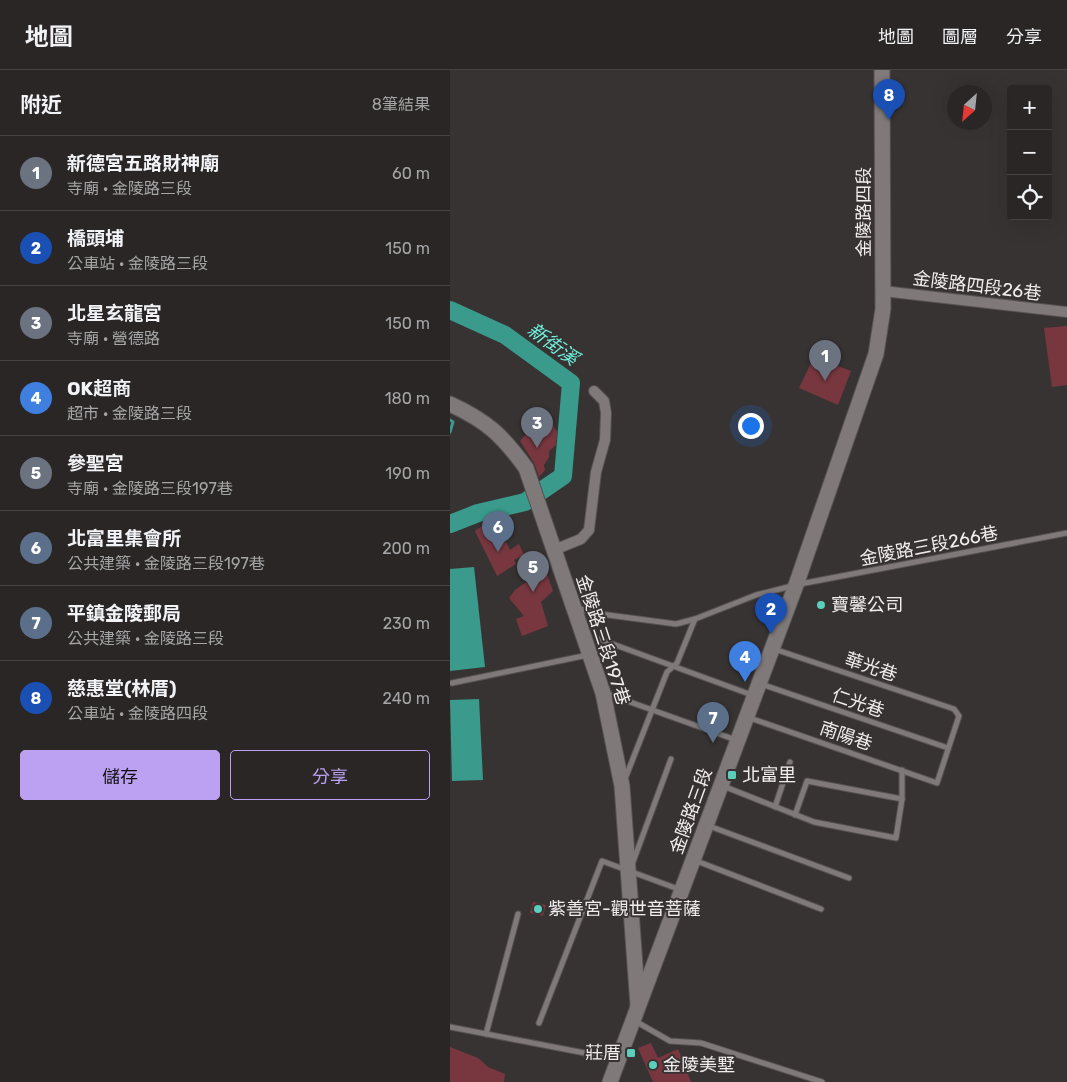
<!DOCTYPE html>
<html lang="zh-TW">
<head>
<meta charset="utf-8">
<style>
	body { margin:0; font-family:Rubik,"Noto Sans TC",sans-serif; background:#322e2e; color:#f1f3f6 }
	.controls { position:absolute; right:15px; top:15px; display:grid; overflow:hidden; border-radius:5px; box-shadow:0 5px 20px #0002 }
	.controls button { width:45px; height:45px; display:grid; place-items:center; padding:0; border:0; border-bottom:1px solid #464343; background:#2a2626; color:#f1f3f6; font:25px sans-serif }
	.compass { position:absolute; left:497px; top:15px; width:45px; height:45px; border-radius:50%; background:#2a2626; box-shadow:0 5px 20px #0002; rotate:207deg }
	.you { position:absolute; left:300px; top:355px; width:18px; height:18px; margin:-12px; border:4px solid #fff; border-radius:50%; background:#1a73e8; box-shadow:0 0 0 8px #1a73e833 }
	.badge { display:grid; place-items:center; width:32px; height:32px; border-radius:50%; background:#bca0f2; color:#fff; font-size:16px; font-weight:700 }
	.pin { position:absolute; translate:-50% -41px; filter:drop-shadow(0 1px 2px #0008) }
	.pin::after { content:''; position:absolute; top:26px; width:18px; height:15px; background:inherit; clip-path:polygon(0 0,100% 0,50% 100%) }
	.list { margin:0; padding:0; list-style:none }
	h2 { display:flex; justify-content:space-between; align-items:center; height:65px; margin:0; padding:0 20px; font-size:21px }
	h2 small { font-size:16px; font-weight:400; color:#a5a5a7 }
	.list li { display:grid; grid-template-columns:32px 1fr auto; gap:15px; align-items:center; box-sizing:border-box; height:75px; padding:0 20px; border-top:1px solid #464343 }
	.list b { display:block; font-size:19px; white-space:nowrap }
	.list p { margin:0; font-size:16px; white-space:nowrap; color:#a5a5a7 }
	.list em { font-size:16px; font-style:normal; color:#a5a5a7 }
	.actions { display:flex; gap:10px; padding:15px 20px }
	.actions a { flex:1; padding:11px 0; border:1px solid #bca0f2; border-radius:5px; text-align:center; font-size:18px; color:#bca0f2 }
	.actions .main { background:#bca0f2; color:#111 }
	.icon { flex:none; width:28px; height:28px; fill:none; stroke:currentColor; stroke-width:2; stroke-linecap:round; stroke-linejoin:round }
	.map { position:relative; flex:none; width:617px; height:1012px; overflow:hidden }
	header { display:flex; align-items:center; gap:30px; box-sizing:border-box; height:70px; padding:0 25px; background:#2a2626; border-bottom:1px solid #464343 }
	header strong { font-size:24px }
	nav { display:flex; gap:28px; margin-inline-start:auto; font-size:18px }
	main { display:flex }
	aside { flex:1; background:#2a2626 }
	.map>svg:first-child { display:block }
</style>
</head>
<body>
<header>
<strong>地圖</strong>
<nav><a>地圖</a><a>圖層</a><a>分享</a></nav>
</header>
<main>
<aside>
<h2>附近<small>8筆結果</small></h2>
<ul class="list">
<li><span class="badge" style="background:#6b7280">1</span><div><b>新德宮五路財神廟</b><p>寺廟 · 金陵路三段</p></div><em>60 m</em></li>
<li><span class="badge" style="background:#1a4fb4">2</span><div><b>橋頭埔</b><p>公車站 · 金陵路三段</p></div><em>150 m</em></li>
<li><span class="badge" style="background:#6b7280">3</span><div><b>北星玄龍宮</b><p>寺廟 · 營德路</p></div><em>150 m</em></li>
<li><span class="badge" style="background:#3f7fe0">4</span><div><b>OK超商</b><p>超市 · 金陵路三段</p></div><em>180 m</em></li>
<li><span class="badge" style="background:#6b7280">5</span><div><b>參聖宮</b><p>寺廟 · 金陵路三段197巷</p></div><em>190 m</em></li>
<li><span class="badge" style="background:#5c6f8a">6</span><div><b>北富里集會所</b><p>公共建築 · 金陵路三段197巷</p></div><em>200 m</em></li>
<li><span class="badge" style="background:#5c6f8a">7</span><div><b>平鎮金陵郵局</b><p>公共建築 · 金陵路三段</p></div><em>230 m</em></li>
<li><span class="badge" style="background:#1a4fb4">8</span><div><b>慈惠堂(林厝)</b><p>公車站 · 金陵路四段</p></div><em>240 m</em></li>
</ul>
<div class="actions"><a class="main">儲存</a><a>分享</a></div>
</aside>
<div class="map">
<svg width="617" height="1012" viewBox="0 0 617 1012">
	<rect width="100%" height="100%" fill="#383333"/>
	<!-- water -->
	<g fill="#3a9a8b">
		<path d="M24 497 35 597 0 601V499Z"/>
		<path d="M29 629 33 710 2 711 0 630Z"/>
	</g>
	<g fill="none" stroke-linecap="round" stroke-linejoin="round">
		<!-- stream -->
		<path stroke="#3a9a8b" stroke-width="3" d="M0 350 3 352 0 362"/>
		<!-- river -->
		<path stroke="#3a9a8b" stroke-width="18" d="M0 240 55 265 121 313 113 406 75 432 28 443 0 454"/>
	</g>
	<!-- building -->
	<g fill="#78373f">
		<path d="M617 256V315L602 317 594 258Z"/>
		<path d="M364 287 401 301 388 335 349 318Z"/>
		<path d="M93 345 100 350 107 362 106 375 99 381V387L94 395 95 400 89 407 84 393 70 371Z"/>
		<path d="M44 448 60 480 69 474 74 485 64 490 66 494 47 506 25 461Z"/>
		<path d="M95 499 103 521 91 532 98 556 72 566 66 549 74 546 59 528 65 520Z"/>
		<path d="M83 832 96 835 93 846 80 843Z"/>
		<path d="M201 973 208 988 228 979 241 1012H203L188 978Z"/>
		<path d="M0 977 28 988 38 997 55 1004 54 1012H0Z"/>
	</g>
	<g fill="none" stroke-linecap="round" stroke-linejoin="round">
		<!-- lane casing -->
		<g stroke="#565252" stroke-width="7">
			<g id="lane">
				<path d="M350 514 617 463"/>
				<path d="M128 538 143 543 226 554 245 549 306 525 342 516"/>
				<path d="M149 569 302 625"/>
				<path d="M2 613 138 585"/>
				<path d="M311 614 498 678"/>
				<path d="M155 623 286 670"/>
				<path d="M297 647 487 713 509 646 504 639 324 579"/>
				<path d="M175 709 217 602 227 593 245 549"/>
				<path d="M273 716 364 752 446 768 452 729 357 711 345 745"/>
				<path d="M452 729V700"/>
				<path d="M325 737 340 692"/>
				<path d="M259 756 399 808"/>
				<path d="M244 790 371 839"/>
				<path d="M183 792 221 689"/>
				<path d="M185 951 220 971 251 973 372 1012"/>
				<path d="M89 953 152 791 231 820"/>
				<path d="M0 957 166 989"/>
				<path d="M36 964 68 844"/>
			</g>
		</g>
		<!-- street casing -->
		<g stroke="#565252" stroke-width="12">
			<g id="street">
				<path d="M433 221 617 242"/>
				<path d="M104 480 131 469 139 460 146 402 155 370 156 343 154 331 144 321"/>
			</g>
		</g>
		<!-- secondary casing -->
		<g stroke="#565252" stroke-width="17">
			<g id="secondary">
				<path d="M0 334C37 351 52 365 76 398L153 623 172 716 188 936"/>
				<path d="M160 1012 346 515 426 284 433 239 432 0"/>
			</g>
		</g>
		<!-- lane -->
		<use href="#lane" stroke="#7f7979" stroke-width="5"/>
		<!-- street -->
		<use href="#street" stroke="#7f7979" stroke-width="10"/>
		<!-- secondary -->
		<use href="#secondary" stroke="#7f7979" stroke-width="15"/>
	</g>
	<!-- markers -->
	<g fill="#5bcebc" stroke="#383333" stroke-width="2">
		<circle cx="371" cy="535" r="5"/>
		<rect x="277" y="700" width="10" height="10" rx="2.5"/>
		<circle cx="88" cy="839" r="5"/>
		<rect x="176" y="978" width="10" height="10" rx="2.5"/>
		<circle cx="203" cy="995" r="5"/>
	</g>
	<g text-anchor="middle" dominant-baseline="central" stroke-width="4" stroke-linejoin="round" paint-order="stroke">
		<!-- street labels -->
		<g font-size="18" fill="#f1edee" stroke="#383333">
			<text transform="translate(414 142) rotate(-90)">金陵路四段</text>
			<text transform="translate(527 216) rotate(7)">金陵路四段26巷</text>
			<text transform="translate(479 476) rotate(-11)">金陵路三段266巷</text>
			<text transform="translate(153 570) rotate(72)">金陵路三段197巷</text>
			<text transform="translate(421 597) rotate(19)">華光巷</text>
			<text transform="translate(408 633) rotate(19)">仁光巷</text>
			<text transform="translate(396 666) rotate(19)">南陽巷</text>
			<text transform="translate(241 741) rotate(-70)">金陵路三段</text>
		</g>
		<!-- poi labels -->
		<g font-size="18" fill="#f1edee" stroke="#383333" text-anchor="start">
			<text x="381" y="535">寶馨公司</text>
			<text x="292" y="705">北富里</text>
			<text x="98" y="839">紫善宮-觀世音菩薩</text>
			<text x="171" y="983" text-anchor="end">莊厝</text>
			<text x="213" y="995">金陵美墅</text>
		</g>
		<!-- water labels -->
		<g font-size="19" font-style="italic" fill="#6ef3de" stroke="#383333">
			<text transform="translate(103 274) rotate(36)">新街溪</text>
		</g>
	</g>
</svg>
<div class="controls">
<button>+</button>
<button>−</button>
<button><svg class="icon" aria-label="locate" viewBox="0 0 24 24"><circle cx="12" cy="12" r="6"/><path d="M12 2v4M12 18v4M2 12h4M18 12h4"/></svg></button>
</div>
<svg class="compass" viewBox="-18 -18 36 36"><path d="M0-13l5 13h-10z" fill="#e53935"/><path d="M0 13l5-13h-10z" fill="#a5a5a7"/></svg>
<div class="you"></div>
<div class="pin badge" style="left:375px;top:311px;background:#6b7280">1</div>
<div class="pin badge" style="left:321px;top:564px;background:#1a4fb4">2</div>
<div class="pin badge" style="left:87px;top:378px;background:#6b7280">3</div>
<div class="pin badge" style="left:295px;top:612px;background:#3f7fe0">4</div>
<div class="pin badge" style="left:83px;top:522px;background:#6b7280">5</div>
<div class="pin badge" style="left:48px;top:482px;background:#5c6f8a">6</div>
<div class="pin badge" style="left:263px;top:673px;background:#5c6f8a">7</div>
<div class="pin badge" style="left:439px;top:50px;background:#1a4fb4">8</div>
</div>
</main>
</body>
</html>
